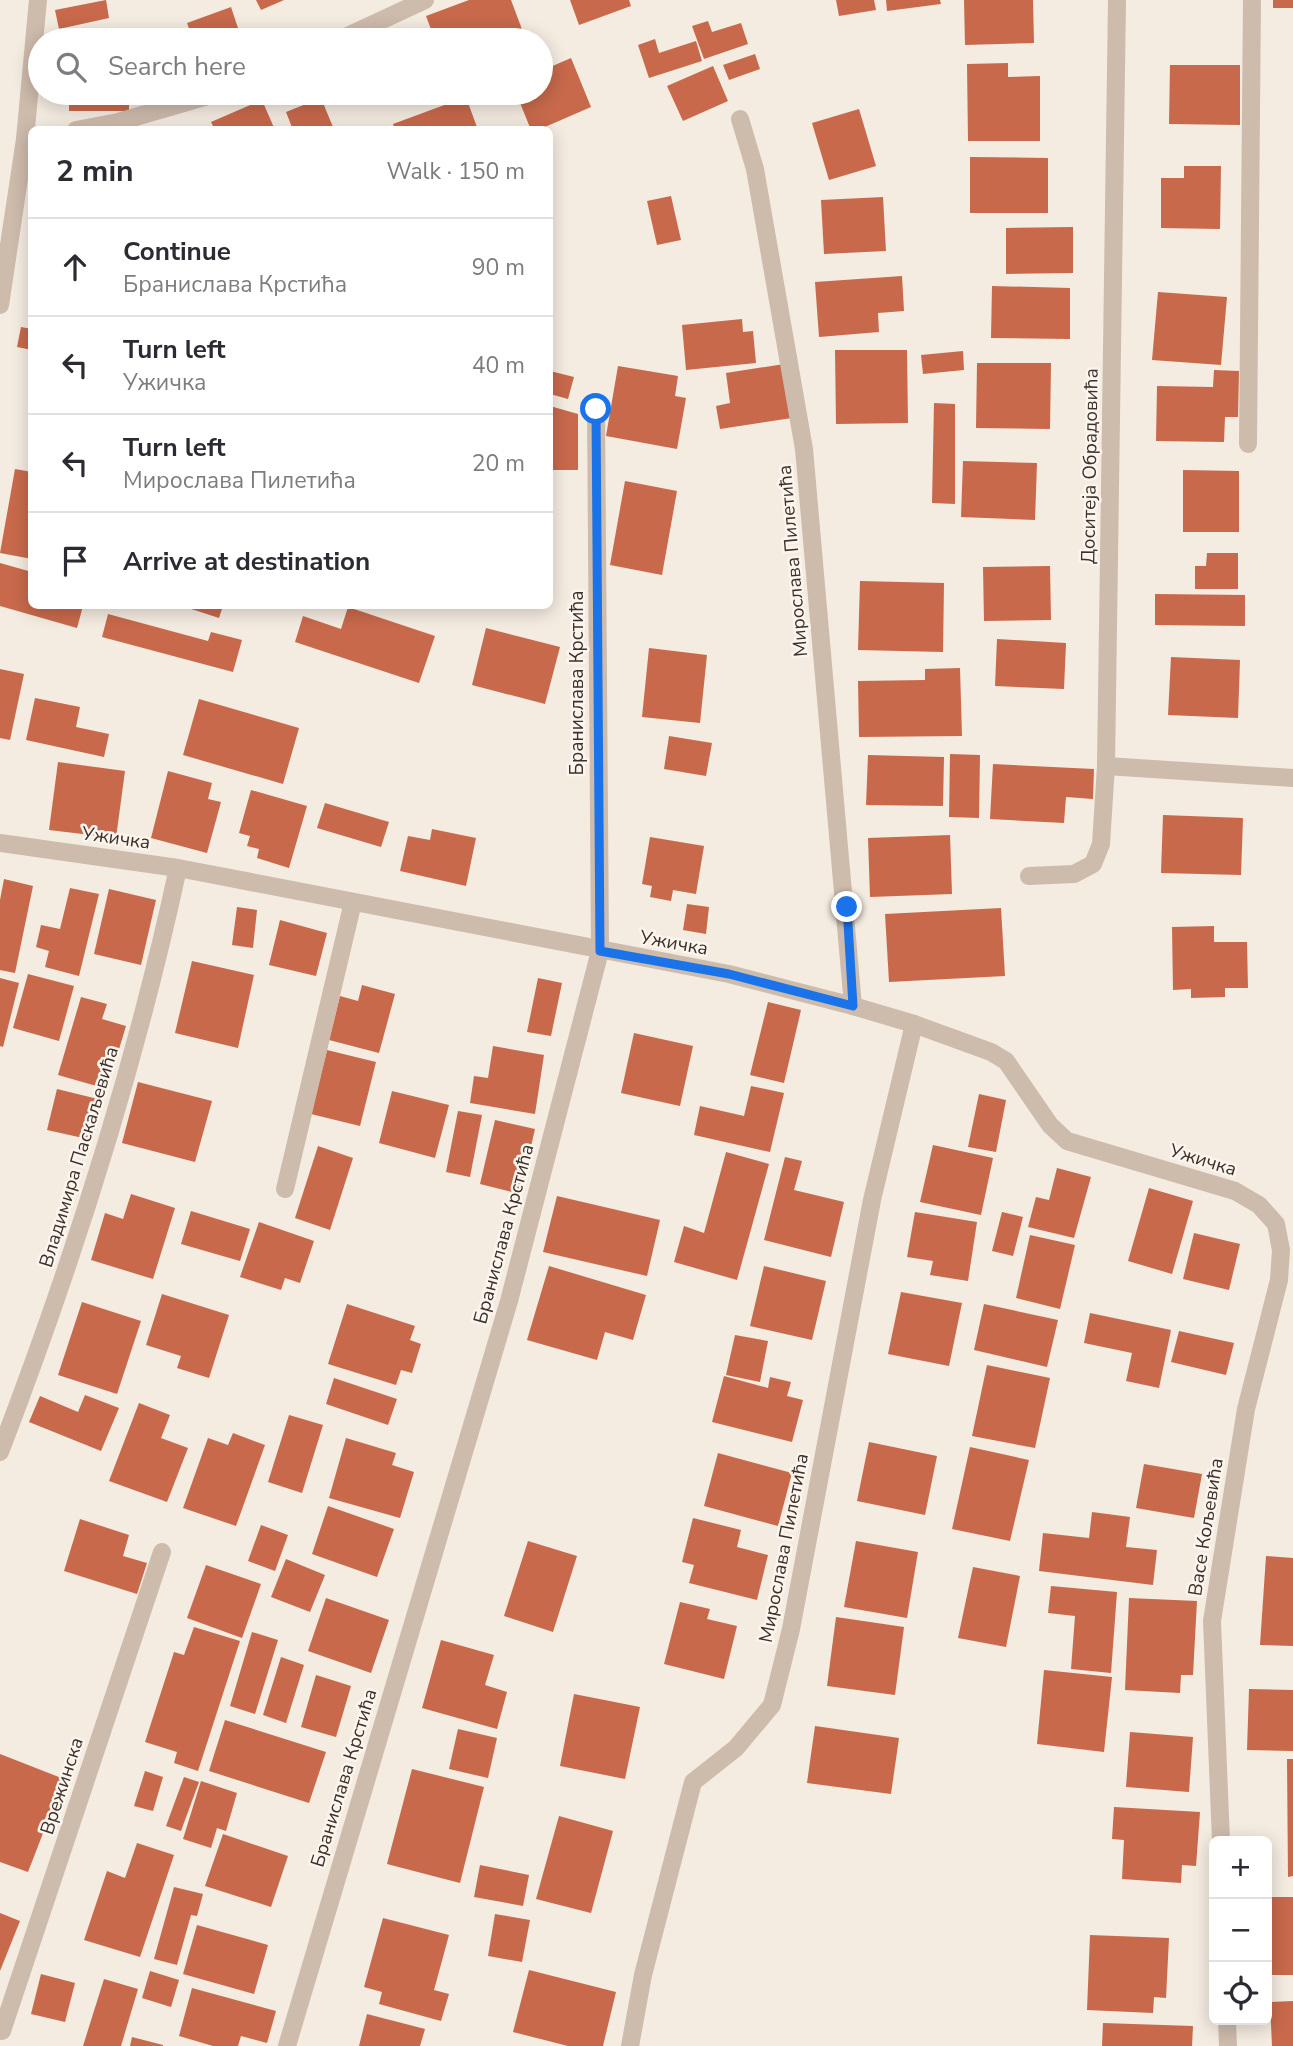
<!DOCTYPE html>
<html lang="en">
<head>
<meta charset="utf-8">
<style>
	body { margin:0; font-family:"Nunito Sans",sans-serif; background:#f7f7f7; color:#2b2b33 }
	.controls { position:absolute; right:21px; bottom:21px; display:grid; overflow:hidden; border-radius:10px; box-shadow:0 4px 18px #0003 }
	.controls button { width:63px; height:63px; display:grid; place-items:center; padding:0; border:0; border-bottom:2px solid #e1e1e2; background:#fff; color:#2b2b33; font:35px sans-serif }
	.stop { position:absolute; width:21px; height:21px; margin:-16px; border:5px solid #1a73e8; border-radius:50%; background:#fff }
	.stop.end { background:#1a73e8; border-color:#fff; box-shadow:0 2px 7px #0008 }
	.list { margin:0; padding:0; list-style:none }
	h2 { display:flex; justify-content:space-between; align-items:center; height:91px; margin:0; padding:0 28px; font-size:30px }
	h2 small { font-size:23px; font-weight:400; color:#7c7c81 }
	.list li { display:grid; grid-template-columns:46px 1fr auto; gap:21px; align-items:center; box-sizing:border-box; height:98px; padding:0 28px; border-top:2px solid #e1e1e2 }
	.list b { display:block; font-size:26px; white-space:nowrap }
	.list p { margin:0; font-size:23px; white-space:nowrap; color:#7c7c81 }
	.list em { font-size:23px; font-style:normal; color:#7c7c81 }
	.icon { flex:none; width:38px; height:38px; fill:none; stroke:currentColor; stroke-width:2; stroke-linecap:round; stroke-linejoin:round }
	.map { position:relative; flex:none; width:1293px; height:2046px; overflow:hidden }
	.search { position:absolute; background:#fff; box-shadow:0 4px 18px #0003; left:28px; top:28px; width:525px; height:77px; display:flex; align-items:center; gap:18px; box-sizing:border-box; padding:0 24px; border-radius:38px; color:#7c7c81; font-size:26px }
	.panel { position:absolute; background:#fff; box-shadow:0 4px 18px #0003; left:28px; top:126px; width:525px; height:483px; border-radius:10px }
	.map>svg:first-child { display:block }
</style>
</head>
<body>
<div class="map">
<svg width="1293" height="2046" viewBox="0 0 1293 2046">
	<rect width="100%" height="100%" fill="#f4ebe1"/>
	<!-- building -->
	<g fill="#c8694b">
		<path d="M106 0 109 18 59 29 55 10Z"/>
		<path d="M256 0H284L261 10Z"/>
		<path d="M469 0H511L526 40H435L426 16Z"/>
		<path d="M570 0H629L631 6 579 25Z"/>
		<path d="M836 0H874L876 10 839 16Z"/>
		<path d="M886 0H940L941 4 887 11Z"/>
		<path d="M964 0H1033L1034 43 965 45Z"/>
		<rect x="1273" y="0" width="20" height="8"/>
		<path d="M231 7 242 40 270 30 274 40H193L187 23Z"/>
		<path d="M708 21 712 32 741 23 748 44 704 59 692 26Z"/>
		<path d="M655 39 659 53 696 41 702 61 649 78 638 45Z"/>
		<path d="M755 54 760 69 729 80 723 65Z"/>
		<path d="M571 58 591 107 538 130H531L516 93H541V71Z"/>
		<path d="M1008 63V77L1040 76V141H968L967 64Z"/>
		<path d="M1170 65H1240V125L1169 124Z"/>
		<path d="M713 66 728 101 683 121 667 86Z"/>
		<rect x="69" y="93" width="60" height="18"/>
		<path d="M466 97 478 130H395L393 124Z"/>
		<path d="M321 98 333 127 293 130 286 112Z"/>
		<path d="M262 100 275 130H215L211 122Z"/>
		<path d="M859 109 876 166 829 180 812 123Z"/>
		<path d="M970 157 1048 158V213H970Z"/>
		<path d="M1184 166H1221L1220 229 1161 228V178H1184Z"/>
		<path d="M671 196 681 240 657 245 647 201Z"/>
		<path d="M883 197 886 251 824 254 821 200Z"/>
		<path d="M1073 227V273L1006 274V228Z"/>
		<path d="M902 276 904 311 878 313 879 332 819 337 815 282Z"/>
		<path d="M992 286 1070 288V339L991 338Z"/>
		<path d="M1158 292 1227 297 1221 365 1152 360Z"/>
		<path d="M742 319 743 332 753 331 756 363 686 370 682 325Z"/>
		<path d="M21 327 32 329V350L17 347Z"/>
		<path d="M835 350H907L908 423 836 424Z"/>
		<path d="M963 351 964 370 923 374 921 355Z"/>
		<path d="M977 363H1051L1050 429 976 428Z"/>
		<path d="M784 364 792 418 720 429 716 406 730 403 726 373Z"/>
		<path d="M618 366 678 376 675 396 686 398 677 449 606 436Z"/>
		<path d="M1214 370 1239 371 1238 417H1225L1224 442 1156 441 1157 386 1213 387Z"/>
		<path d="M550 371 574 377 568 399 550 394Z"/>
		<path d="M934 403 955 404V504L932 503Z"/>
		<path d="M550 406 578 414V470H552Z"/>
		<path d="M963 461 1037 463 1035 520 961 517Z"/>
		<path d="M15 469 32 472V559L0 553Z"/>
		<path d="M1183 470 1239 471V532H1183Z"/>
		<path d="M625 481 677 491 662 575 610 565Z"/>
		<path d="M1207 553H1238V589H1195V566H1206Z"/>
		<path d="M0 563 32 572V606H83L77 628 0 606Z"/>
		<path d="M1050 566 1051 620 984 621 983 567Z"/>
		<path d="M860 581 944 583 943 652 858 650Z"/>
		<path d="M1155 594 1245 595V626L1155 625Z"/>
		<path d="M182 606H223L219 618Z"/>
		<path d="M348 607 435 636 419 683 295 642 303 616 341 629Z"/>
		<path d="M108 614 208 641 211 632 242 640 233 672 102 637Z"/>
		<path d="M486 628 560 647 545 704 472 685Z"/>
		<path d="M997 639 1066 643 1064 689 995 686Z"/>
		<path d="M649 648 707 655 700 723 642 717Z"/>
		<path d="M1171 657 1240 660 1238 718 1168 715Z"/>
		<path d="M960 668 962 736 859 737 858 681 925 680V669Z"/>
		<path d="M0 669 24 674 10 740 0 738Z"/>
		<path d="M35 698 80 707 76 727 109 734 104 757 26 740Z"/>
		<path d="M199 699 299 728 283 784 183 755Z"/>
		<path d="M669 736 712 743 706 776 664 769Z"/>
		<path d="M950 754 980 755 979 818 949 817Z"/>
		<path d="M868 755 944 757 943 806 866 805Z"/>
		<path d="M58 762 125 771 116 838 49 830Z"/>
		<path d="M993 764 1094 769 1093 799 1066 797 1064 823 990 819Z"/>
		<path d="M168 771 212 783 208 799 221 802 207 853 151 838Z"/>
		<path d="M251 790 307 806 289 868 257 858 259 849 247 846 250 836 239 833Z"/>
		<path d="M325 803 389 822 381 847 317 828Z"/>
		<path d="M1163 815 1243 818 1241 875 1161 873Z"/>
		<path d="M432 829 476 838 466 886 400 871 408 836 430 840Z"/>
		<path d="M950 835 952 894 870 897 868 838Z"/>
		<path d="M650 837 704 846 696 894 673 890 671 901 650 897 652 886 642 884Z"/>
		<path d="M4 879 33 886 15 973 0 970V900Z"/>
		<path d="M70 888 99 894 79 976 45 967 49 951 36 947 41 925 60 929Z"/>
		<path d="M109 889 156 900 141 965 94 954Z"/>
		<path d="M687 904 709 907 706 934 683 930Z"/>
		<path d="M237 907 257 910 253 948 232 945Z"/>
		<path d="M1001 908 1005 976 889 982 885 914Z"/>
		<path d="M280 920 327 933 316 976 269 965Z"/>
		<path d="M1214 926V942H1247L1248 988H1225V997L1191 998V989L1173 990 1172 927Z"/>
		<path d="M192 961 254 975 238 1048 175 1033Z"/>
		<path d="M28 974 74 986 59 1041 13 1028Z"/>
		<path d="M0 978 19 983 3 1047 0 1046Z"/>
		<path d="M538 978 562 983 551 1036 527 1032Z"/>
		<path d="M362 985 395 994 379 1053 329 1040 340 996 358 1001Z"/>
		<path d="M81 997 107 1004 102 1019 126 1026 107 1089 58 1075Z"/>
		<path d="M768 1002 801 1010 784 1083 750 1075Z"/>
		<path d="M634 1033 693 1046 680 1106 621 1093Z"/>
		<path d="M493 1046 544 1055 535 1114 470 1103 474 1076 488 1078Z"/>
		<path d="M327 1050 376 1062 360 1126 311 1114Z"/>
		<path d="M138 1082 212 1101 195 1162 122 1143Z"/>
		<path d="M751 1086 784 1093 770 1152 694 1135 700 1106 744 1116Z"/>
		<path d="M57 1089 102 1100 92 1140 47 1130Z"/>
		<path d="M392 1091 449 1105 435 1158 379 1143Z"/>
		<path d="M979 1094 1006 1100 996 1152 968 1147Z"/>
		<path d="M458 1111 482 1115 470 1177 446 1172Z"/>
		<path d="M495 1120 535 1129 520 1194 480 1184Z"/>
		<path d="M933 1145 993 1158 981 1215 920 1202Z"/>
		<path d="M318 1146 353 1158 330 1230 295 1218Z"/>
		<path d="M726 1152 769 1164 737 1280 674 1262 684 1226 704 1233Z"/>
		<path d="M785 1157 802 1161 794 1190 844 1202 831 1257 764 1240Z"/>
		<path d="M1057 1168 1091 1177 1074 1238 1028 1227 1036 1197 1049 1200Z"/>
		<path d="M1149 1188 1193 1201 1172 1274 1128 1261Z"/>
		<path d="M131 1194 175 1208 153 1279 91 1260 105 1213 123 1219Z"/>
		<path d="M557 1196 660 1220 647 1276 543 1252Z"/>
		<path d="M191 1211 250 1229 240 1261 181 1244Z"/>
		<path d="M915 1212 977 1222 968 1281 930 1275 933 1261 907 1257Z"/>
		<path d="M1002 1212 1023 1217 1013 1256 992 1251Z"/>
		<path d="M259 1222 314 1241 300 1283 285 1278 281 1290 240 1277Z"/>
		<path d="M1194 1233 1240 1244 1229 1290 1183 1279Z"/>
		<path d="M1030 1235 1075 1245 1060 1309 1016 1298Z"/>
		<path d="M549 1266 646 1295 633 1340 605 1332 597 1360 527 1340Z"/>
		<path d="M764 1266 826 1281 812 1340 750 1326Z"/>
		<path d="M901 1292 962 1303 949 1366 888 1354Z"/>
		<path d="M162 1294 229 1315 209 1378 177 1368 181 1356 146 1345Z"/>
		<path d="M82 1302 141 1321 117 1394 58 1375Z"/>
		<path d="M347 1304 415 1326 410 1340 421 1344 412 1373 401 1370 396 1385 328 1364Z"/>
		<path d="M984 1304 1058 1320 1047 1367 974 1350Z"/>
		<path d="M1090 1313 1171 1330 1159 1388 1126 1381 1132 1353 1084 1343Z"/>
		<path d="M1179 1331 1234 1343 1226 1375 1171 1362Z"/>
		<path d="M735 1335 768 1341 760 1382 726 1375Z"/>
		<path d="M987 1365 1050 1378 1035 1448 972 1436Z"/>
		<path d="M724 1376 768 1388 770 1377 791 1382 787 1396 803 1400 792 1442 712 1422Z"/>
		<path d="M334 1378 397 1399 388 1425 326 1404Z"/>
		<path d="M85 1395 119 1408 101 1451 29 1422 40 1396 78 1412Z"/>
		<path d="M139 1403 170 1415 161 1438 188 1448 167 1502 109 1481Z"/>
		<path d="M289 1415 323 1425 302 1493 268 1482Z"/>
		<path d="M233 1433 265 1445 236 1526 183 1508 208 1438 228 1445Z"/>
		<path d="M346 1438 396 1453 392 1465 414 1472 400 1518 329 1498Z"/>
		<path d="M869 1442 937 1456 925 1515 857 1501Z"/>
		<path d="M970 1447 1029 1460 1010 1541 952 1529Z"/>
		<path d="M718 1453 792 1473 778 1526 704 1506Z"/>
		<path d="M1144 1464 1202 1474 1194 1518 1136 1508Z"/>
		<path d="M328 1506 394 1529 377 1577 312 1554Z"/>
		<path d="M1092 1512 1130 1517 1126 1547 1157 1550 1153 1585 1039 1571 1043 1533 1089 1538Z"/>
		<path d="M693 1518 741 1530 737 1547 768 1555 757 1600 689 1583 694 1565 682 1562Z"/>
		<path d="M80 1519 129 1535 123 1556 147 1563 137 1594 64 1571Z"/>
		<path d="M261 1525 288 1535 275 1571 248 1561Z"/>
		<path d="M528 1541 577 1556 553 1632 504 1616Z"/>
		<path d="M856 1541 918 1552 907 1618 844 1607Z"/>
		<path d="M1266 1556 1293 1558V1646L1260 1645Z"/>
		<path d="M286 1559 325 1575 310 1612 271 1597Z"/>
		<path d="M206 1565 261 1584 242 1638 187 1618Z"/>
		<path d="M973 1567 1020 1576 1006 1647 958 1638Z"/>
		<path d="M1051 1586 1117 1592 1111 1673 1071 1669 1075 1616 1048 1613Z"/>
		<path d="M326 1598 389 1620 371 1673 308 1651Z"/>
		<path d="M1129 1598 1197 1601 1193 1675H1181L1180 1693 1125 1690Z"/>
		<path d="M680 1602 710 1609 707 1619 737 1626 724 1679 664 1664Z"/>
		<path d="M836 1617 904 1627 895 1695 827 1686Z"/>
		<path d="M194 1627 240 1641 198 1771 174 1763 177 1752 145 1742 174 1652 184 1655Z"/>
		<path d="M252 1632 278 1640 255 1714 230 1706Z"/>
		<path d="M441 1640 494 1655 485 1685 507 1692 497 1729 422 1708Z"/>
		<path d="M281 1657 304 1665 286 1723 263 1715Z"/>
		<path d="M1044 1670 1112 1677 1104 1752 1037 1744Z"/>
		<path d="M316 1675 351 1686 336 1737 301 1727Z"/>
		<path d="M1249 1689 1293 1690V1751L1247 1750Z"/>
		<path d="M574 1694 640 1707 625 1779 560 1766Z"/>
		<path d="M225 1720 326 1752 309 1803 209 1771Z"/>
		<path d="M815 1726 899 1738 891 1794 807 1783Z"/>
		<path d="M458 1729 497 1738 488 1778 449 1769Z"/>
		<path d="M1130 1732 1193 1737 1189 1792 1126 1787Z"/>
		<path d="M0 1754 64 1779 28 1872 0 1862Z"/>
		<path d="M1287 1759H1293V1876L1288 1877Z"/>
		<path d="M412 1769 484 1787 460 1883 387 1864Z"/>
		<path d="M145 1771 163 1777 153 1811 134 1806Z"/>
		<path d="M184 1777 199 1782 181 1831 166 1826Z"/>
		<path d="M201 1781 237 1793 226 1831 217 1828 211 1848 183 1839Z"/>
		<path d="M1114 1807 1200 1812 1196 1866 1182 1865 1181 1883 1122 1879 1124 1840 1112 1839Z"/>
		<path d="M559 1816 613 1831 591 1913 536 1899Z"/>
		<path d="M223 1834 288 1856 271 1907 205 1886Z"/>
		<path d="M137 1843 174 1855 140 1957 84 1940 107 1871 125 1878Z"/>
		<path d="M480 1865 529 1875 523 1906 474 1897Z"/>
		<path d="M174 1887 203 1894 197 1916 191 1915 177 1965 154 1959Z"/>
		<rect x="1267" y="1897" width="26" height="78"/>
		<path d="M0 1913 20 1921 0 1971Z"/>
		<path d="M495 1914 530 1920 522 1962 488 1956Z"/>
		<path d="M383 1918 449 1935 434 1990 449 1994 441 2021 379 2004 382 1992 364 1987Z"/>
		<path d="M197 1925 268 1945 254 1994 183 1974Z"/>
		<path d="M1090 1935 1169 1938 1166 1998 1154 1997 1153 2013 1087 2010Z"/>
		<path d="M529 1970 616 1992 603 2046H568L513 2032Z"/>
		<path d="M150 1971 179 1980 171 2007 142 1998Z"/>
		<path d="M41 1974 75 1983 65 2022 31 2014Z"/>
		<path d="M104 1979 138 1989 121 2046H83Z"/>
		<path d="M192 1988 276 2011 267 2043 241 2036 238 2046H213L179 2036Z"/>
		<path d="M1293 2001V2046H1272L1270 2002Z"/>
		<path d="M367 2014 425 2029 420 2046H359Z"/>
		<path d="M1103 2023 1193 2026 1192 2046H1102Z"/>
		<path d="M132 2037 163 2045V2046H130Z"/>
	</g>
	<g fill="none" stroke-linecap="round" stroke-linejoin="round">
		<!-- minor -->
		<g stroke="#cdbbac" stroke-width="18">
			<path d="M339 40 425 0"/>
			<path d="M740 119 755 169 804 449 853 1006"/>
			<path d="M76 130 118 122 218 93"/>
			<path d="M0 305 25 139 38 0"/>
			<path d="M1248 444 1252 0"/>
			<path d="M1106 766 1293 778"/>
			<path d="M0 843 178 868 729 974 853 1006 914 1024 991 1052 1006 1061 1050 1125 1067 1141 1235 1191 1259 1205 1276 1224 1281 1250 1279 1280 1246 1409 1212 1621 1221 1841"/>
			<path d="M1029 876 1074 874 1093 864 1101 844 1106 766 1117 0"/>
			<path d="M285 1189 353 902"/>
			<path d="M0 1452C73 1262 135 1068 178 868"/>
			<path d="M1227 2020 1228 2046"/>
			<path d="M0 2029 2 2031 162 1552"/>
			<path d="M287 2046 509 1301 600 951 596 409"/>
			<path d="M630 2046 643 1975 693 1782 736 1748 772 1705 791 1629 872 1200 914 1024"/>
		</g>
	</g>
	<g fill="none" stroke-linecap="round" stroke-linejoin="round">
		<!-- route -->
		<path stroke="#1a73e8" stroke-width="9" d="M596 409 600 951 729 974 853 1006 847 907"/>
	</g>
	<g text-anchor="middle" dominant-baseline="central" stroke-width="5" stroke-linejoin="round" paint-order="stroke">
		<!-- street labels -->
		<g font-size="19" fill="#3b302b" stroke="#fbf5ee">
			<text transform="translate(1090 466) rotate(-89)">Доситеја Обрадовића</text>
			<text transform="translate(793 561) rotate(-95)">Мирослава Пилетића</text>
			<text transform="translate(577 683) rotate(-90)">Бранислава Крстића</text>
			<text transform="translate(116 838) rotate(8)">Ужичка</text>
			<text transform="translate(674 943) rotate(10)">Ужичка</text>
			<text transform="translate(79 1157) rotate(-73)">Владимира Паскаљевића</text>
			<text transform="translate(1203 1160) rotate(17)">Ужичка</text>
			<text transform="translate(504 1234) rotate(-75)">Бранислава Крстића</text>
			<text transform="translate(1206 1527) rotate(-81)">Васе Кољевића</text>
			<text transform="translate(784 1548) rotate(-79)">Мирослава Пилетића</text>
			<text transform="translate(344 1778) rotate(-73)">Бранислава Крстића</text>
			<text transform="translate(62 1786) rotate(-72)">Врежинска</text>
		</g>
	</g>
</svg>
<div class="controls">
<button>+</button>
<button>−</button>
<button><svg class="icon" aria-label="locate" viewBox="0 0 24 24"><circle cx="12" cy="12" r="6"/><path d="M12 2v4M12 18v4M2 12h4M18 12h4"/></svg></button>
</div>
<div class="stop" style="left:596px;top:409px"></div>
<div class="stop end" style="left:847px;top:907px"></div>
<div class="search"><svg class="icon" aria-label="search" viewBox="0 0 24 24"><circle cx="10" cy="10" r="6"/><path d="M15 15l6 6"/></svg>Search here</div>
<section class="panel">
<h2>2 min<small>Walk · 150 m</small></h2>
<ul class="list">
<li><svg class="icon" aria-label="ahead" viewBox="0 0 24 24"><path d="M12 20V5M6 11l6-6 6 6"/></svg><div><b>Continue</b><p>Бранислава Крстића</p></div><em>90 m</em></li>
<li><svg class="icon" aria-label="left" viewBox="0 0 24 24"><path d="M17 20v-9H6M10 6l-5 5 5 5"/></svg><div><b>Turn left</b><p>Ужичка</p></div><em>40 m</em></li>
<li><svg class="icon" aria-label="left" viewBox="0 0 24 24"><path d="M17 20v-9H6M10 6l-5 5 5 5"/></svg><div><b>Turn left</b><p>Мирослава Пилетића</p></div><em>20 m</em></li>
<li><svg class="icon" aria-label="arrive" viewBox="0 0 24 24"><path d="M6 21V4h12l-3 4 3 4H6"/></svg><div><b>Arrive at destination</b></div></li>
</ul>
</section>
</div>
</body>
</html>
